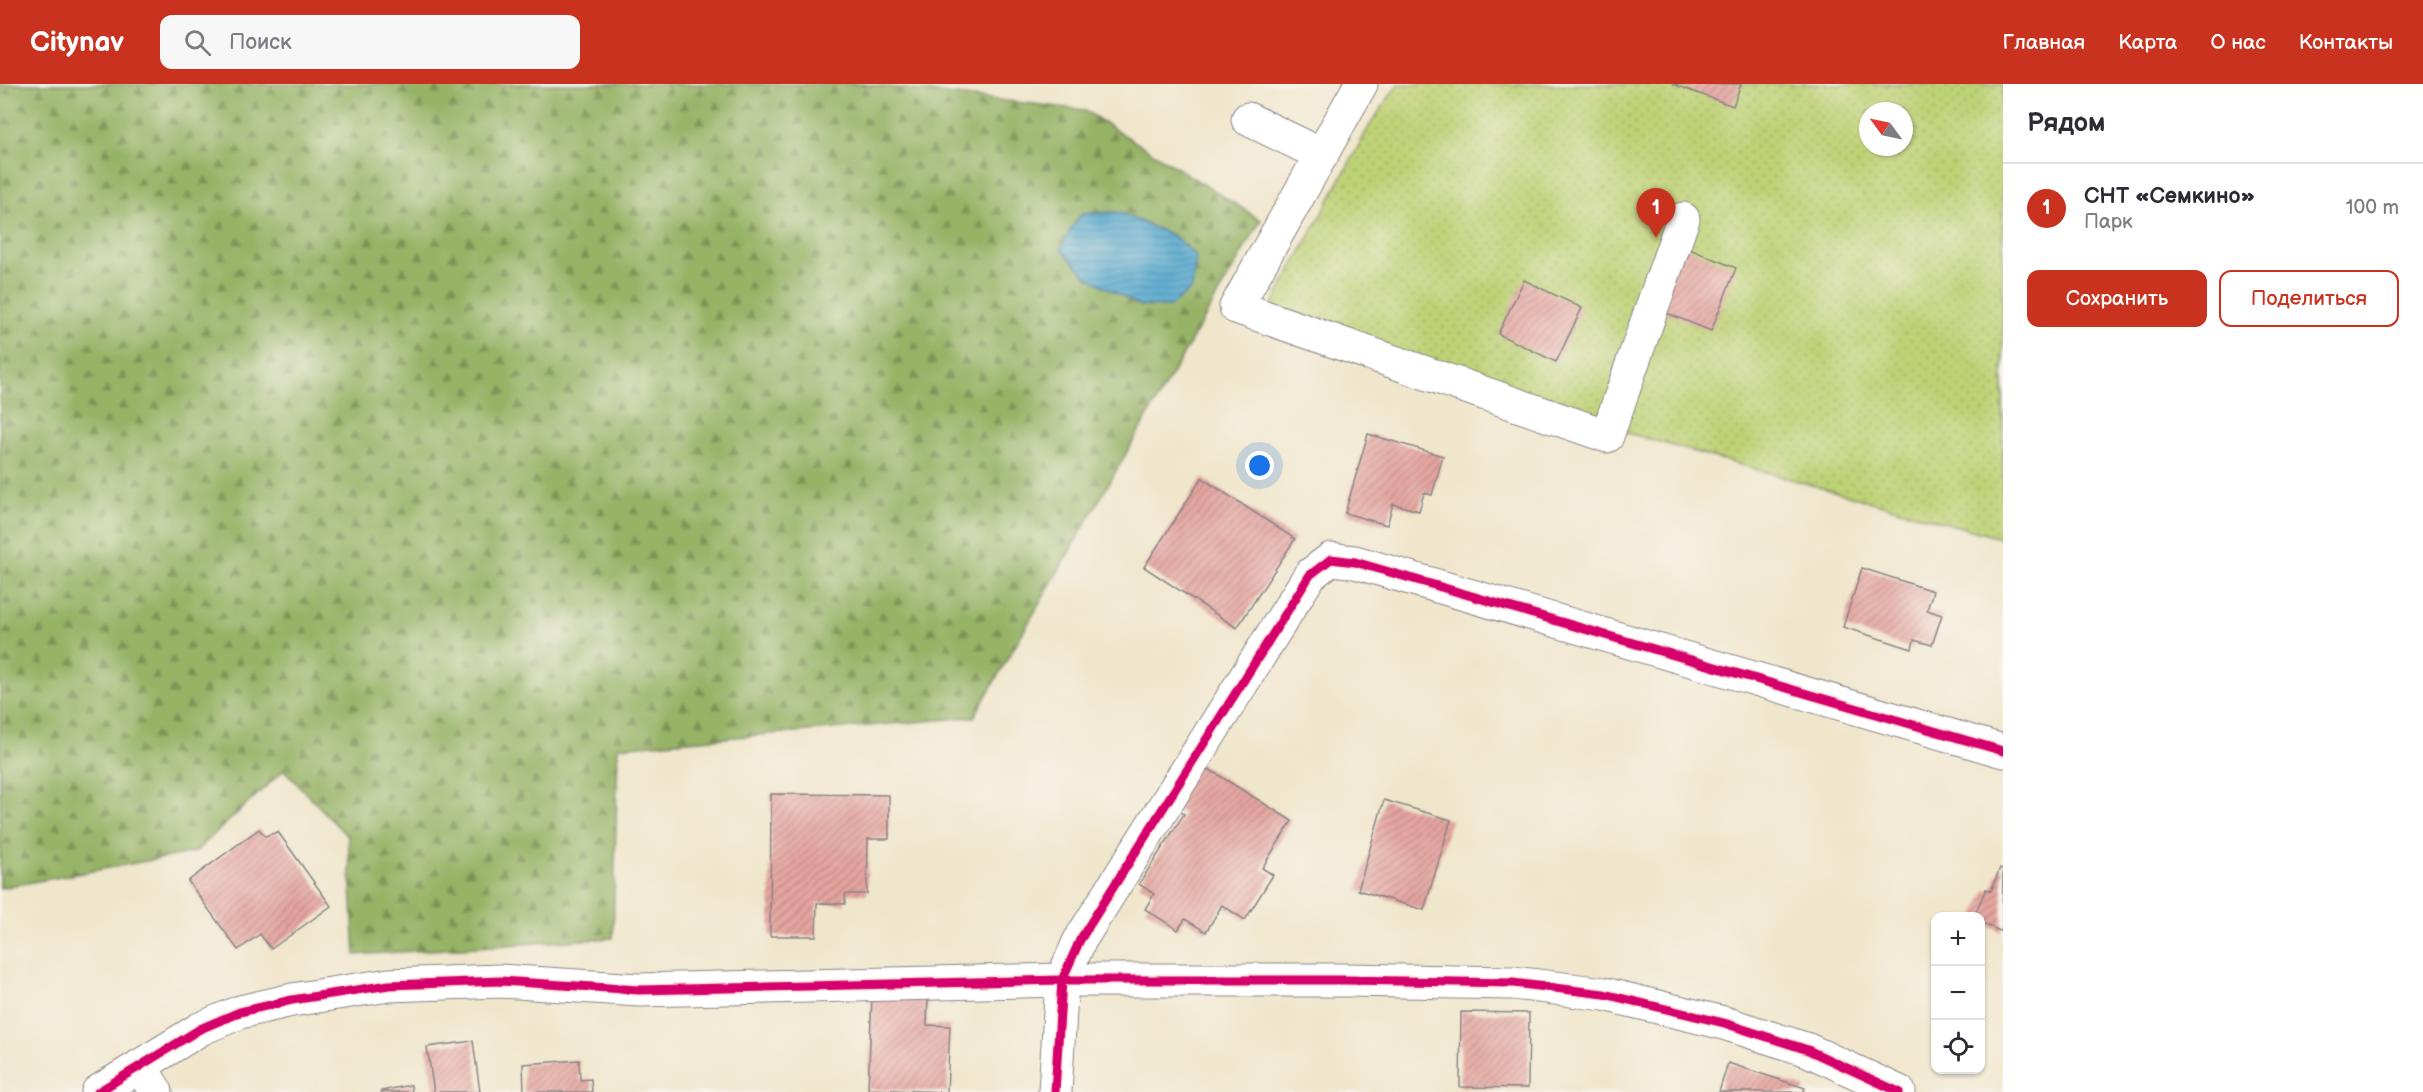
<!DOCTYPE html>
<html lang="ru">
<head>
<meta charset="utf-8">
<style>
	body { margin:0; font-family:"Balsamiq Sans",sans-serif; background:#f7f7f7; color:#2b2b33 }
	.controls { position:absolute; right:18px; bottom:18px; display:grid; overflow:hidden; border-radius:12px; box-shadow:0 2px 4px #0004 }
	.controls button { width:54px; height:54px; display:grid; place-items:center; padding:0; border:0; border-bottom:2px solid #e1e1e2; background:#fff; color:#2b2b33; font:30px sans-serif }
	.compass { position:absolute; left:1859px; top:18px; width:54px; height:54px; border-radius:50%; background:#fff; box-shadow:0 2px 4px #0004; rotate:303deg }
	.you { position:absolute; left:1260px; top:382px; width:21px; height:21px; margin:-15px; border:4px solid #fff; border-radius:50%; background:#1a73e8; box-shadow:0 0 0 9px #1a73e833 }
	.badge { display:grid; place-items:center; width:39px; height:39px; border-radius:50%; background:#c8321e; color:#fff; font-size:20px; font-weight:700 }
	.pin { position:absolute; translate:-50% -50px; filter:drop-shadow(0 2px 3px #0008) }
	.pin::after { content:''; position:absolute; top:32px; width:21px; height:18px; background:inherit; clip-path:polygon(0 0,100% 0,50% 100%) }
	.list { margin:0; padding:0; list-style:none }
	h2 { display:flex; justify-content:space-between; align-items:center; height:78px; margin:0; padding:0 24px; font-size:26px }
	h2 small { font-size:20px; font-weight:400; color:#7c7c81 }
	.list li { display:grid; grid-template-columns:39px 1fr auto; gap:18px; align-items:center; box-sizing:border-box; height:90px; padding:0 24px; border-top:2px solid #e1e1e2 }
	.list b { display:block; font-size:22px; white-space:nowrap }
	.list p { margin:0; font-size:20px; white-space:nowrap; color:#7c7c81 }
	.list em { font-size:20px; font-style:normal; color:#7c7c81 }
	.actions { display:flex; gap:12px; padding:18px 24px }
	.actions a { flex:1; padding:14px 0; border:2px solid #c8321e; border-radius:12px; text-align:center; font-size:21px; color:#c8321e }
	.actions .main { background:#c8321e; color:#fff }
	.icon { flex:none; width:33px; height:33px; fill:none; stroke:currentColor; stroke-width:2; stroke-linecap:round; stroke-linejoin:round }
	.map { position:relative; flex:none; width:2003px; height:1008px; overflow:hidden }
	header { display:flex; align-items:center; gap:36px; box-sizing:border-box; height:84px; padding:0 30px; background:#c8321e; color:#fff }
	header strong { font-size:28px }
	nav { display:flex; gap:33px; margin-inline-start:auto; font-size:21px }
	.search { width:420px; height:54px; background:#f7f7f7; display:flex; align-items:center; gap:15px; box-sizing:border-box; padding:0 21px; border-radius:12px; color:#7c7c81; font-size:22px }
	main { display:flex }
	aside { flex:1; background:#fff }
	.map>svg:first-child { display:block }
</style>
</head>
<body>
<header>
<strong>Citynav</strong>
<div class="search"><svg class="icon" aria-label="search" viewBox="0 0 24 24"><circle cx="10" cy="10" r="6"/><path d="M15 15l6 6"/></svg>Поиск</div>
<nav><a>Главная</a><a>Карта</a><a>О нас</a><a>Контакты</a></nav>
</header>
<main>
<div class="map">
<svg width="2003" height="1008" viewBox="0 0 2003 1008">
	<defs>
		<pattern id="forest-firs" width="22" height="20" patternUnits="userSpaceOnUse" patternTransform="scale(1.5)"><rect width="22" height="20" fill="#96b366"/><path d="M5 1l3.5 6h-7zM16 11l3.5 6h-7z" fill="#7a9155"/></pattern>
		<pattern id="garden-dots" width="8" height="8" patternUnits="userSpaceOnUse" patternTransform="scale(1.5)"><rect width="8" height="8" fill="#bdd175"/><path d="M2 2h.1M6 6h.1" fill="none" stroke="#a2b366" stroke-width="1.8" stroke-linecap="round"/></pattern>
		<pattern id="water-rules" width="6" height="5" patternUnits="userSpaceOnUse" patternTransform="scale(1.5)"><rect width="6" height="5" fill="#53a7cf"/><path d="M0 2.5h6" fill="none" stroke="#4488a9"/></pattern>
		<pattern id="building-hatch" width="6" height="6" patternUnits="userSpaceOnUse" patternTransform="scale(1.5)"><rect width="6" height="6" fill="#e6a5a0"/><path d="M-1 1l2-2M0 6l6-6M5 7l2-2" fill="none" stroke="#ba8684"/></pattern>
	</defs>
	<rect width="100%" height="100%" fill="#f7f3e8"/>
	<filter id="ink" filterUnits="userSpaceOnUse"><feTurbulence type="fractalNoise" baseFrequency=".0167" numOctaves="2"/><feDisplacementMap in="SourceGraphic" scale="12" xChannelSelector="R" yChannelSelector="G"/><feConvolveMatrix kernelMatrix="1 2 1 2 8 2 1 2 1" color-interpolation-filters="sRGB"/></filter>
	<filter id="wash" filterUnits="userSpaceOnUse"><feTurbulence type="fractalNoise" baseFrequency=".008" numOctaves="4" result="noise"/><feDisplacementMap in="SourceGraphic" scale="24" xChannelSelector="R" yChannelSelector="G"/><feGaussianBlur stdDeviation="1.35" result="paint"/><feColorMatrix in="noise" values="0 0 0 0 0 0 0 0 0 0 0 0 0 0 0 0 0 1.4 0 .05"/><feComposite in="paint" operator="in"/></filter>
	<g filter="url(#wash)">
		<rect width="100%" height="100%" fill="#f0e6cc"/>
		<!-- forest -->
		<path fill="url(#forest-firs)" stroke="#5c6a50" stroke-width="1.5" d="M0 0H862L1084 26 1261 136 974 633 618 663 613 854 355 871 348 753 284 686 195 768 0 804Z"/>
		<!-- garden -->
		<path fill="url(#garden-dots)" stroke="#707a58" stroke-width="1.5" fill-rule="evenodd" d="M1398 0H2003V455L1259 245 1370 41ZM1868 27H1904V63H1868Z"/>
		<!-- water -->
		<path fill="url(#water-rules)" stroke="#3a6485" stroke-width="1.5" d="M1118 128 1174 152 1196 172 1192 204 1170 223 1140 222 1087 193 1061 165 1070 146 1082 129Z"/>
		<g id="blocks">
			<!-- building -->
			<g fill="url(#building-hatch)">
				<path d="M1672 0H1741L1733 22Z"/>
				<path d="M1682 162 1736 184 1711 247 1657 225Z"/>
				<path d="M1524 196 1582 224 1556 278 1498 250Z"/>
				<path d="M1368 350 1443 372 1432 411 1424 409 1419 427 1393 420 1387 441 1345 429Z"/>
				<path d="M1202 394 1295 455 1237 544 1144 483Z"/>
				<path d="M1862 484 1933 507 1927 526 1942 531 1932 561 1914 556 1912 565 1843 543Z"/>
				<path d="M1199 679 1292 737 1262 784 1273 791 1245 836 1222 821 1206 848 1185 835 1178 846 1145 825 1154 810 1139 800 1184 730 1172 722Z"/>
				<path d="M771 710 889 711V755H868L867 810H845V820L817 819 816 852H770Z"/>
				<path d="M1384 716 1451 736 1424 826 1358 806Z"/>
				<path d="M259 745 265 752 278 748 331 822 271 865 260 850 238 866 188 797Z"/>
				<path d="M2000 784 2003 785 2002 848 1980 838V832H1974L1986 805 1991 807Z"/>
				<path d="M872 911 928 913 927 941 950 942 947 1008 868 1005Z"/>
				<path d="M1461 928 1529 929 1528 1004 1460 1003Z"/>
				<path d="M473 957 480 1008H434L427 963Z"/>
				<path d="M579 976 580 996 591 995 592 1008H524L523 980Z"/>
				<path d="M1728 979 1805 1004 1803 1008H1719Z"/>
				<path d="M411 1001 412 1008H381V1007Z"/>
			</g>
		</g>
	</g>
	<g filter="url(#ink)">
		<use href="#blocks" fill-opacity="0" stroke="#898484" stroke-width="1.5"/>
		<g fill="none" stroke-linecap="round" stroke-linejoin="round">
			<!-- minor casing -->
			<g stroke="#898484" stroke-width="35">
				<g id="minor">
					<path d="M1361 0 1236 223 1607 352 1683 135"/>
					<path d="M1248 35 1322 71"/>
					<path d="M140 982 156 1008"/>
					<path d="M98 1008 200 945 240 928 292 916 389 901 500 897 639 906 1062 896H1346L1513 899 1604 910 1724 939 1808 966 1899 1008"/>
					<path d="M1055 1008 1062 896 1080 856 1310 491 1331 475 1355 478 2003 667"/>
				</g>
			</g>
			<!-- minor -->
			<use href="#minor" stroke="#fff" stroke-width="33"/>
			<!-- cycleway casing -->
			<g stroke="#f7f3e8" stroke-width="13">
				<g id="cycleway">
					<path d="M98 1008 200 945 240 928 292 916 389 901 500 897 639 906 1062 896H1346L1513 899 1604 910 1724 939 1808 966 1899 1008"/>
					<path d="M1055 1008 1062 896 1080 856 1310 491 1331 475 1355 478 2003 667"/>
				</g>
			</g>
			<!-- cycleway -->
			<use href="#cycleway" stroke="#d6006c" stroke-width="9"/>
		</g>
	</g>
</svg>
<div class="controls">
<button>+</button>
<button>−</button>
<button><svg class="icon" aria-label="locate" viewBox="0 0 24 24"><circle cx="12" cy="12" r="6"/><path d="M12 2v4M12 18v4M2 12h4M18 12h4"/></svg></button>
</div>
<svg class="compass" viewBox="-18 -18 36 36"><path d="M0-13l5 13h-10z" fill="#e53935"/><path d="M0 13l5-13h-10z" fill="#7c7c81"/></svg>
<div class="you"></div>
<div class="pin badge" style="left:1656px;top:154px">1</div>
</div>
<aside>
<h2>Рядом<small></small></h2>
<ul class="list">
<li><span class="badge">1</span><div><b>СНТ «Семкино»</b><p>Парк</p></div><em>100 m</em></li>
</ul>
<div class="actions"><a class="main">Сохранить</a><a>Поделиться</a></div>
</aside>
</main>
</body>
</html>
